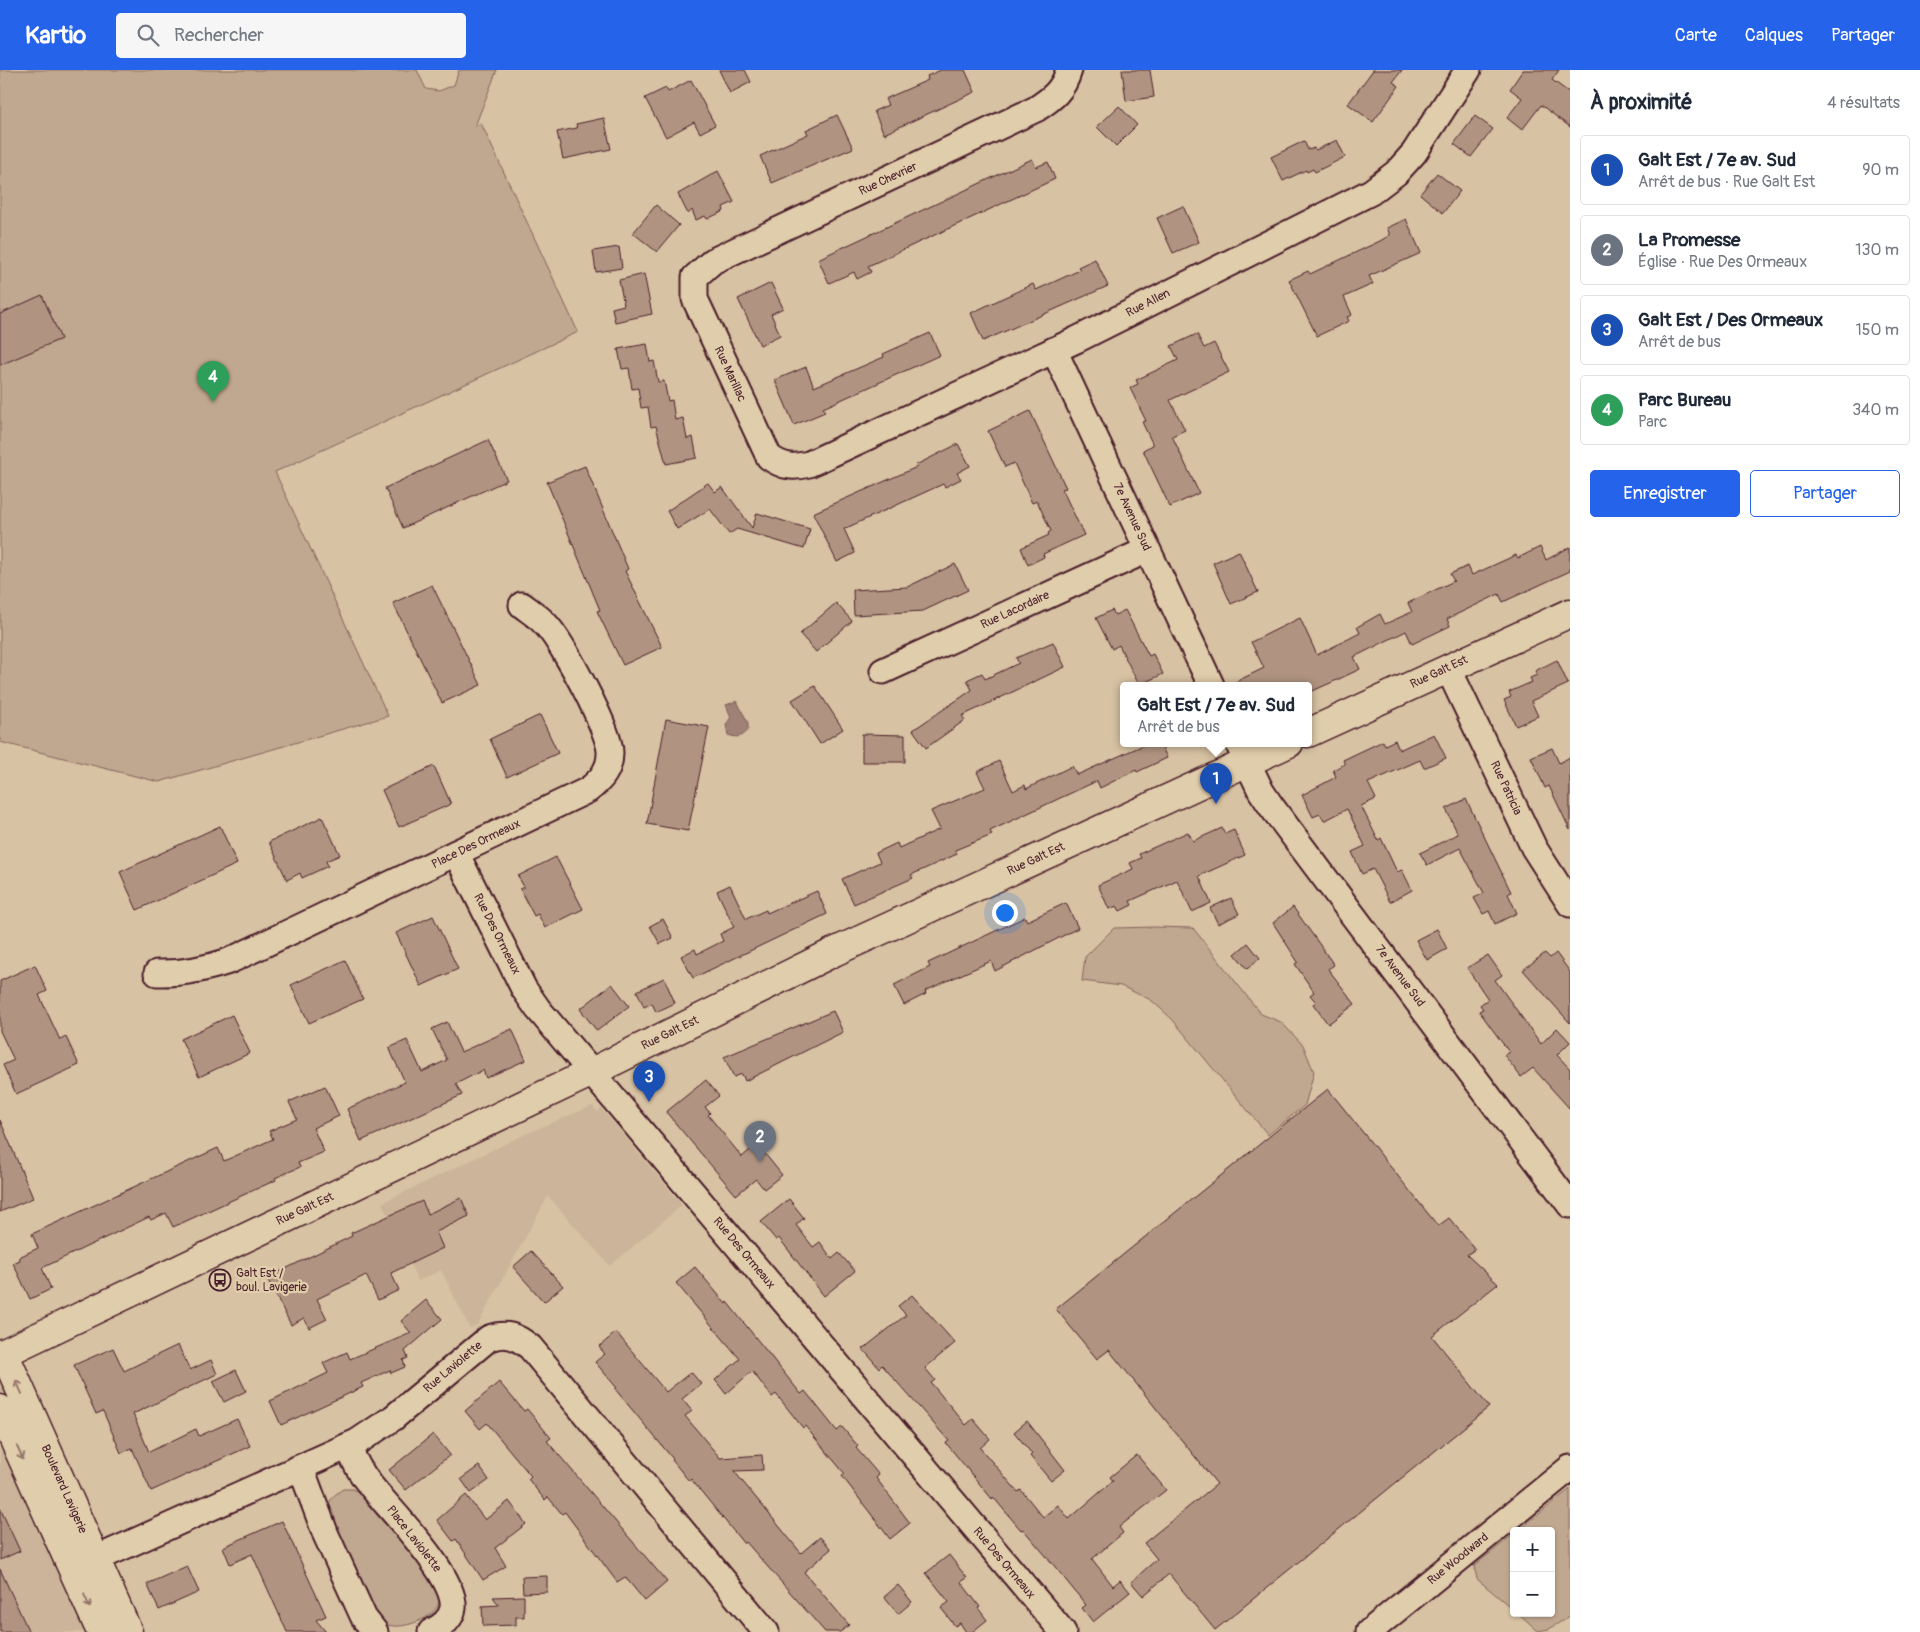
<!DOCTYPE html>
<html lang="fr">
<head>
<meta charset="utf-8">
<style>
	body { margin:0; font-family:Pangolin,sans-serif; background:#f6f6f7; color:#1f2937 }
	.controls { position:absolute; right:15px; bottom:15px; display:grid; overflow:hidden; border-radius:5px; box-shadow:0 1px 4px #0004 }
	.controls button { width:45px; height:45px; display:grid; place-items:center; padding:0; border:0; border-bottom:1px solid #e0e1e3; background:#fff; color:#1f2937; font:25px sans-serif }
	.you { position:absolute; left:1004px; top:842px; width:18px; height:18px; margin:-12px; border:4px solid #fff; border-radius:50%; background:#1a73e8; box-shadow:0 0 0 8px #1a73e833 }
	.badge { display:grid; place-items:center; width:32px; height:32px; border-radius:50%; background:#2563eb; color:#fff; font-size:16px; font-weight:700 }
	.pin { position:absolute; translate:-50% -41px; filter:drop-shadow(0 1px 2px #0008) }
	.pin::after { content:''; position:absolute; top:26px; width:18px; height:15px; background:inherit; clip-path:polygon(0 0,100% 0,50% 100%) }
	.popup { position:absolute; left:1120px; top:612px; width:192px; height:65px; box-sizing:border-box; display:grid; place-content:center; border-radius:5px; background:#fff; filter:drop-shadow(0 1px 4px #0005); font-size:16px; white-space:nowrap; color:#747a83 }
	.popup b { font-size:19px; color:#1f2937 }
	.popup::after { content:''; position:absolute; left:50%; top:100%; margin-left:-10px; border:10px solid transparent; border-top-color:#fff }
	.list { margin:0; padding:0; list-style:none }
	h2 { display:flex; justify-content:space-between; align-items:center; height:65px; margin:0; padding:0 20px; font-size:21px }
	h2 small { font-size:16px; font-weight:400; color:#747a83 }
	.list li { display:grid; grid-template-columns:32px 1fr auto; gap:15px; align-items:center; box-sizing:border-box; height:70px; margin:0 10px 10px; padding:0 10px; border:1px solid #e0e1e3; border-radius:5px }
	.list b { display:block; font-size:19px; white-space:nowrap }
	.list p { margin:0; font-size:16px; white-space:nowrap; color:#747a83 }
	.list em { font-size:16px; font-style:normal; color:#747a83 }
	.actions { display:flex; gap:10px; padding:15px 20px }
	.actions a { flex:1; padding:11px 0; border:1px solid #2563eb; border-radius:5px; text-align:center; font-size:18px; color:#2563eb }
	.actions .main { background:#2563eb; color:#fff }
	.icon { flex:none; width:28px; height:28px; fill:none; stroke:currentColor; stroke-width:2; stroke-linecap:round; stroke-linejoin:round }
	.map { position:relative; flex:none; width:1570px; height:1562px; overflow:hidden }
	header { display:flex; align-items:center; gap:30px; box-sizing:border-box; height:70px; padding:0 25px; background:#2563eb; color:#fff }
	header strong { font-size:24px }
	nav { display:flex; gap:28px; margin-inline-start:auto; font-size:18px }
	.search { width:350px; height:45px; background:#f6f6f7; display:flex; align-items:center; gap:12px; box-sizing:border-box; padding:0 18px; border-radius:5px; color:#747a83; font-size:19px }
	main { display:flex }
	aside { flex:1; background:#fff }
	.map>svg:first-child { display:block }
</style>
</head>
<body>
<header>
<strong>Kartio</strong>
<div class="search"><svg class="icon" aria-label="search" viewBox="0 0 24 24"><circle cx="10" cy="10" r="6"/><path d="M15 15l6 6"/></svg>Rechercher</div>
<nav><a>Carte</a><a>Calques</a><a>Partager</a></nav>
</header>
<main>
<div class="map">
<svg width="1570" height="1562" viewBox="0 0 1570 1562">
	<rect width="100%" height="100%" fill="#d7c2a3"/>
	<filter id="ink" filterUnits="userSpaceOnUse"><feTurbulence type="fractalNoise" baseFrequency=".02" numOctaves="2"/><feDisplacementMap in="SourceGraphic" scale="10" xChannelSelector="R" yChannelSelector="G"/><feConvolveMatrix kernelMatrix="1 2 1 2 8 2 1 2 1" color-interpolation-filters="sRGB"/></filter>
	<g filter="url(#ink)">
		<!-- built -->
		<g fill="#cbb499">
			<path d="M592 1036 598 1042 601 1038 682 1135 610 1196 548 1126 478 1254 470 1258 441 1200 418 1211 382 1133 528 1063Z"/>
			<path d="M0 1305 118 1562H0Z"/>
		</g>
		<!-- green -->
		<g fill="#c0a78f" stroke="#85635d">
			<path d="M0 0H417L426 19 439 21 454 15 459 0H497L475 56 481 53 578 262 275 402 388 646 159 712 0 672Z"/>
			<path d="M1155 857 1193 858 1261 944 1281 952 1303 975 1314 1002 1305 1035 1268 1065 1172 949 1151 930 1121 916 1082 911 1085 887 1114 858Z"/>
			<path d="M343 1419H353L363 1425 433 1509C437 1517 441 1524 439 1532 436 1548 403 1560 388 1555 384 1554 379 1549 375 1546L327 1444C328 1431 332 1426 343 1419Z"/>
			<path d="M1570 1419V1546L1549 1559 1538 1561 1518 1543H1551V1461H1518Z"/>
			<path d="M1514 1464V1540L1477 1509 1474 1496Z"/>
		</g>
		<!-- water -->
		<path fill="#9f8174" stroke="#7d5a57" d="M737 631 748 653V660C742 668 737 668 728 665L726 655 731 647 726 635Z"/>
		<!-- building -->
		<g fill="#b09481" stroke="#4a1f2b">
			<path d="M719 0H745L751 12 730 23Z"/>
			<path d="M941 0H965L975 22 884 64 874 41 888 35 885 29 928 10 927 6Z"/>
			<path d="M1122 0H1150L1154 27 1126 31Z"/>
			<path d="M1373 0H1402L1393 12 1399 16 1373 52 1348 34Z"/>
			<path d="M1523 0H1559L1552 10 1570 23V57L1541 35 1522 60 1507 48 1522 28 1510 19Z"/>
			<path d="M691 10 715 55 700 63 694 52 666 67 645 28 666 18 668 22Z"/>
			<path d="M1119 36 1137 55 1116 76 1097 57Z"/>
			<path d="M837 45 853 78 772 113 760 86 808 64 806 60Z"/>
			<path d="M1475 46 1493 59 1471 87 1454 74Z"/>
			<path d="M604 48 611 79 563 89 557 62 577 58 576 54Z"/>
			<path d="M1337 70 1345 87 1315 102 1313 99 1307 102 1306 100 1283 111 1271 87 1304 71 1308 80 1314 78 1316 80Z"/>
			<path d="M1032 89 1036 97 1048 92 1055 109 868 196 871 202 857 209 854 202 829 213 818 189Z"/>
			<path d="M718 101 734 132 723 137 724 141 707 149 705 146 696 150 692 140 688 144 678 124Z"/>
			<path d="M1437 103 1460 121 1443 143 1420 124Z"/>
			<path d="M656 135 679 155 657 182 633 163Z"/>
			<path d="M1183 136 1199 172 1173 183 1157 148Z"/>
			<path d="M1406 149 1421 183 1369 206 1373 214 1344 227 1352 245 1347 247 1349 251 1317 266 1289 210 1308 201 1310 204 1380 171 1390 165 1387 158Z"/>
			<path d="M619 177 622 198 596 202 593 181Z"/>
			<path d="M1095 189 1108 216 983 271 971 243 1033 214 1036 220 1080 200 1078 197Z"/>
			<path d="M644 204 652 244 615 252 612 238 624 235 619 210Z"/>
			<path d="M771 213 783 238 771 244 780 265 760 275 738 229Z"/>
			<path d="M42 225 61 269 0 295V244Z"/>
			<path d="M930 263 940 285 823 338 825 342 794 355 775 310 806 297 814 317 884 287 883 284Z"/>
			<path d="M1197 264 1204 278 1214 273 1229 302 1170 330 1185 360 1172 366 1199 423 1170 437 1143 380 1153 375 1142 352 1146 351 1130 318 1138 314 1136 310 1178 290 1171 276Z"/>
			<path d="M647 274 650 292 654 291 658 312 664 311 668 331 672 330 675 350 683 348 687 369 693 367 697 388 666 394 656 356 651 357 648 337 641 338 638 318 632 319 629 298 622 299 618 279Z"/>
			<path d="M1030 341 1066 418 1062 419 1084 465 1043 484 1044 487 1028 495 1021 478 1049 465 1048 463 1051 461 1037 431 1032 433 1014 393 1005 397 988 361Z"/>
			<path d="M488 370 507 410 403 458 385 418Z"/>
			<path d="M958 374 970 396 957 403 961 409 945 417 943 414 844 459 855 483 837 492 813 443 917 397 916 395Z"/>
			<path d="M585 396 628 499 625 501 662 577 623 595 597 541 600 540 547 412Z"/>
			<path d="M708 413 715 422 722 417 752 458 757 443 810 459 804 479 737 459 729 464 710 439 677 459 667 441Z"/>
			<path d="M1540 477 1546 490 1570 477V501L1503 532 1499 524 1447 549 1450 556 1412 574 1406 561 1354 587 1360 599 1337 610 1308 623V615H1229L1264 598 1251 572 1300 548 1317 585 1360 563 1357 557 1380 544 1385 554 1412 542 1408 533 1454 511 1450 504 1468 496 1472 505 1516 485 1518 488Z"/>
			<path d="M1239 481 1258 522 1231 534 1213 493Z"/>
			<path d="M955 494 968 520 923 541 854 545 853 520 907 517Z"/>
			<path d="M432 515 481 615 442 633 393 533Z"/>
			<path d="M836 533 852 551 816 582 800 564Z"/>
			<path d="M1112 540 1115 545 1125 540 1149 586 1153 584 1163 604 1139 615 1119 575 1112 579 1096 548Z"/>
			<path d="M1053 572 1065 597 962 646 965 650 926 678 913 660 972 620 967 610 982 603 985 609 1019 593 1016 588Z"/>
			<path d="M1557 590 1568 614 1531 631 1538 646 1516 656 1504 630 1511 627 1509 622 1532 612 1530 608 1537 605 1535 601Z"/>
			<path d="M815 616 843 659 820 674 792 630Z"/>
			<path d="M540 645 558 683 507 707 490 669Z"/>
			<path d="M666 649 709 657 688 761 647 754Z"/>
			<path d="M862 664 905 665V692H862Z"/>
			<path d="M1434 664 1446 688 1424 698 1420 690 1368 713 1376 729 1361 736 1378 770 1381 768 1397 802 1402 800 1412 820 1390 832 1373 799 1362 804 1352 782 1365 776 1347 739 1324 751 1320 744 1313 747 1302 725 1336 707 1333 700 1345 694 1343 690 1383 671 1385 675 1395 670 1399 680Z"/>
			<path d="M1148 673H1160L1167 688 1137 702 1136 700 1100 718 1097 711 1058 729 990 761 992 765 955 780 957 784 911 805 913 808 854 834 842 809 880 792 876 783 897 773 899 778 940 759 931 741 985 718 977 702 999 691 1013 721 1025 715 1026 719 1072 696 1077 705Z"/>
			<path d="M1552 678 1559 693 1570 687V760L1549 716 1545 718 1531 687Z"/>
			<path d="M434 696 451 734 399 757 382 720Z"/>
			<path d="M1466 729 1511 822 1508 824 1517 843 1495 854 1489 841 1483 844 1474 828 1484 823 1460 778 1427 795 1420 783 1458 764 1446 739Z"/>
			<path d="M322 747 340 785 326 791 328 796 302 808 300 803 287 810 269 772Z"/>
			<path d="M220 756 237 794 137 840 120 802Z"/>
			<path d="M1222 758 1225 764 1234 760 1245 785 1199 806 1211 833 1192 842 1177 810 1130 831 1132 835 1120 841 1117 836 1109 839 1098 815 1133 799 1130 793 1141 788 1139 784 1188 762 1193 771Z"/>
			<path d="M556 787 583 839 545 858 538 844 534 846 520 819 524 817 518 806Z"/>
			<path d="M730 815 746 849 766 840 767 843 817 821 827 844 693 908 681 886 695 879 697 884 723 871 720 864 734 857 717 821Z"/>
			<path d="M1231 828 1239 844 1218 854 1210 838Z"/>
			<path d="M1066 833 1078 858 995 901 991 891 925 921 926 924 904 935 894 915 930 897 928 893 1025 847 1027 851Z"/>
			<path d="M1293 837 1334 895 1328 899 1355 934 1328 954 1313 934 1316 932 1310 925 1314 922 1295 894 1298 892 1273 853Z"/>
			<path d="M433 846 458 899 421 916 396 863Z"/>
			<path d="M663 849 673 868 660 874 650 856Z"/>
			<path d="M1437 859 1447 879 1427 890 1416 870Z"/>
			<path d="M1248 873 1260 888 1247 899 1235 884Z"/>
			<path d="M1545 883 1550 888 1556 883 1570 902V953L1523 900Z"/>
			<path d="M1488 885 1502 905 1495 910 1541 974 1557 958 1570 972 1557 985 1570 999V1039L1533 998 1521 1007 1504 985 1509 982 1479 941 1483 939 1480 935 1488 929 1467 898Z"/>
			<path d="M345 890 363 929 309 953 291 915Z"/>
			<path d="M35 895 47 921 39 925 60 970 66 967 79 995 16 1024 3 995 14 990 0 961V911Z"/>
			<path d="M664 908 675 933 656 942 652 933 644 937 637 921Z"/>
			<path d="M612 914 629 936 597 961 580 939Z"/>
			<path d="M833 941 843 962 745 1011 742 1004 734 1007 724 987Z"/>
			<path d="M232 945 250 983 199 1007 181 969Z"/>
			<path d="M447 952 461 982 512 959 526 990 486 1008 483 1000 456 1014 462 1025 361 1071 347 1039 405 1012 389 978 407 970 422 1002 447 990 432 959Z"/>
			<path d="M706 1010 719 1026 705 1037 710 1043 708 1045 742 1087 757 1074 782 1105 764 1119 756 1109 736 1125 666 1042Z"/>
			<path d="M325 1016 339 1046 313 1058 324 1082 298 1093 300 1097 275 1108 276 1110 173 1157 166 1143 151 1150 149 1147 42 1198 51 1219 30 1229 13 1193 20 1190 19 1187 38 1178 32 1164 218 1078 224 1091 273 1069 269 1061 297 1049 289 1032Z"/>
			<path d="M1328 1019 1438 1156 1449 1148 1475 1179 1467 1185 1498 1214 1432 1266 1489 1337 1215 1560 1169 1504 1143 1526 1131 1512 1157 1489 1144 1473 1217 1414 1109 1280 1097 1289 1056 1239Z"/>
			<path d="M0 1050 33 1128 0 1142Z"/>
			<path d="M461 1128 469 1146 436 1162 443 1178 391 1203 399 1220 378 1230 366 1205 317 1229 327 1249 309 1258 304 1248 291 1255 267 1208 352 1166 351 1163 422 1131 428 1144Z"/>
			<path d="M789 1129 804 1148 796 1155 813 1177 820 1172 832 1189 839 1183 855 1201 824 1226 779 1168 776 1170 761 1152Z"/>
			<path d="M531 1181 563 1216 544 1232 513 1197Z"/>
			<path d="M695 1197 726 1234 727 1232 801 1324 805 1321 837 1361 842 1357 858 1376 856 1378 879 1405 876 1408 910 1453 890 1469 842 1406 845 1404 805 1356 803 1358 776 1324 772 1327 752 1301 726 1324 715 1310 740 1289 676 1213Z"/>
			<path d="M912 1225 955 1273 925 1298 935 1310 931 1313 966 1355 973 1349 990 1369 980 1378 1018 1422 1021 1420 1043 1447 1058 1435 1069 1449 1113 1411 1110 1407 1137 1385 1166 1420 1119 1457 1123 1463 1092 1489 1113 1516 1120 1510 1130 1522 1093 1552 1082 1538 1086 1535 1052 1493 1023 1459 1021 1460 993 1427 992 1429 946 1373 949 1371 882 1295 879 1298 863 1279 906 1245 898 1236Z"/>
			<path d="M426 1230 442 1249 405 1281 408 1288 403 1290 405 1297 391 1303 390 1300 361 1313 363 1317 281 1355 270 1331 328 1303 323 1293 347 1282 350 1289 411 1263 401 1251Z"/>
			<path d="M616 1262 666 1322 691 1302 701 1314 682 1329 692 1341 685 1346 720 1388 762 1385 763 1400 734 1401 801 1483 820 1467 831 1479 804 1502 849 1555 840 1562H825L746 1472 744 1474 691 1409 689 1411 672 1390 673 1389 615 1319 617 1318 595 1292 605 1284 599 1277Z"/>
			<path d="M178 1275 190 1300 211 1290 217 1304 133 1344 149 1382 196 1359 199 1366 237 1349 250 1376 151 1421 132 1378 121 1383 103 1341 96 1344 74 1295 113 1278 124 1301Z"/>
			<path d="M236 1300 246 1321 224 1332 213 1311Z"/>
			<path d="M499 1312 524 1341 527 1339 551 1368 547 1371 667 1512 645 1531 625 1507 617 1512 565 1442 562 1444 548 1427 545 1430 528 1409 531 1406 487 1353 480 1359 465 1341Z"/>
			<path d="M1027 1351 1065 1400 1051 1411 1030 1386 1032 1384 1014 1362Z"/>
			<path d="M433 1364 450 1385 406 1420 389 1400Z"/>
			<path d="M479 1396 489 1410 471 1423 461 1409Z"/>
			<path d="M466 1425 485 1450 509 1431 526 1454 495 1478 506 1496 483 1510 456 1469 453 1471 437 1450Z"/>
			<path d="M0 1438 20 1481 0 1490Z"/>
			<path d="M282 1451 326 1546 316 1550 326 1562H287L252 1484 230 1494 223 1477Z"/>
			<path d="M949 1485 967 1508 961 1512 980 1537 978 1538 987 1550 972 1562H966L960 1553 955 1556 941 1538 949 1532 926 1503Z"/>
			<path d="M187 1496 199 1522 159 1540 147 1514Z"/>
			<path d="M0 1499 29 1562H0Z"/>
			<path d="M547 1506V1522L523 1523 522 1507Z"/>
			<path d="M898 1515 912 1532 898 1544 884 1527Z"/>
			<path d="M524 1526V1547H516V1555L483 1556 482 1536 499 1535 493 1527Z"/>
		</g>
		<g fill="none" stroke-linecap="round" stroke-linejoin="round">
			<!-- minor casing -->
			<g stroke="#4a1f2b" stroke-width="29">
				<g id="minor">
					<path d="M1069 0C1063 20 1053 28 1036 39L713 191 695 207V229L769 387C783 397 793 398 809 394L1076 270 1371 122 1396 103 1414 83 1468 0"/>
					<path d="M1054 280 1211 615"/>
					<path d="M1448 598 1534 778 1570 834"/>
					<path d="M883 601 1147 480"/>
					<path d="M1238 673 1261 721 1271 736 1570 1135"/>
					<path d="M456 783 524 919 538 939 1063 1562"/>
					<path d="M157 903C183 904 205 899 229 891L588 720C601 710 610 700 610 683 611 662 563 574 548 557 541 548 531 542 522 535"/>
					<path d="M348 1376C354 1391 361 1404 371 1416 390 1440 457 1507 453 1538 451 1550 441 1557 431 1562"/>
					<path d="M301 1398 326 1465 364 1548 375 1562"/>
					<path d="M78 1497 357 1372 393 1348 489 1268C507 1262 516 1266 530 1277L766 1562"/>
					<path d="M1369 1562 1570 1398"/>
				</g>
			</g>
			<!-- major casing -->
			<g stroke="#4a1f2b" stroke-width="31">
				<g id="major">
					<path d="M1308 663 1570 543"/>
					<path d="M4 1283 128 1562"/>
					<path d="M0 1285 592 1002 834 882 1289 673"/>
					<path d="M0 1339 101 1562"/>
				</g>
			</g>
			<!-- minor -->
			<use href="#minor" stroke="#e0cdab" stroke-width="25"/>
			<!-- major -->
			<use href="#major" stroke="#e0cdab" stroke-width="28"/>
		</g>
		<!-- one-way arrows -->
		<defs><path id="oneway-shaft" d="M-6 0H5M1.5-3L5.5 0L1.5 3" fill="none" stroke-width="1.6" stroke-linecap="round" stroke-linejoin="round" transform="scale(1.25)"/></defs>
		<g stroke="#95766b">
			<use href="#oneway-shaft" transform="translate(19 1317) rotate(-114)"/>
			<use href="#oneway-shaft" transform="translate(20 1383) rotate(65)"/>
			<use href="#oneway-shaft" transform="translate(87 1531) rotate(66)"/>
		</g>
	</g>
	<!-- icons -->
	<defs>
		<g id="bus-ring" transform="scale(1.125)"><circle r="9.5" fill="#e0cdab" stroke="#4a1f2b" stroke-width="1.5"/><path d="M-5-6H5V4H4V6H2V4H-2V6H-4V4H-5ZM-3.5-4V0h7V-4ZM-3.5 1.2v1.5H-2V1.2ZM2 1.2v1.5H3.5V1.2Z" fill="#4a1f2b"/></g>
	</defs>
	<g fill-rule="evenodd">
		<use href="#bus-ring" x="220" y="1210"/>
	</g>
	<g text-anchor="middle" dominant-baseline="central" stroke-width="4.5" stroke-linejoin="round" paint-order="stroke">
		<!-- street labels -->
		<g font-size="12" fill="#4a1f2b" stroke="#e0cdab">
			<text transform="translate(888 109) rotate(-25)">Rue Chevrier</text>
			<text transform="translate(1148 233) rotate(-27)">Rue Allen</text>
			<text transform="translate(730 304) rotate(65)">Rue Marillac</text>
			<text transform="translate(1132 447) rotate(65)">7e Avenue Sud</text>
			<text transform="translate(1015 540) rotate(-25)">Rue Lacordaire</text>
			<text transform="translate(1439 602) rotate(-25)">Rue Galt Est</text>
			<text transform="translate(1506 718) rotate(65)">Rue Patricia</text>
			<text transform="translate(476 774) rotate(-26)">Place Des Ormeaux</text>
			<text transform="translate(1036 789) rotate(-25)">Rue Galt Est</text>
			<text transform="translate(497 864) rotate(63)">Rue Des Ormeaux</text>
			<text transform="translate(1400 906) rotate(53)">7e Avenue Sud</text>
			<text transform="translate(670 963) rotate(-26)">Rue Galt Est</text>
			<text transform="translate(305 1139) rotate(-25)">Rue Galt Est</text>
			<text transform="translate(744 1183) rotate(50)">Rue Des Ormeaux</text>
			<text transform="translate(453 1297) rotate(-40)">Rue Laviolette</text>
			<text transform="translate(64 1419) rotate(66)">Boulevard Lavigerie</text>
			<text transform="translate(414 1469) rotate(52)">Place Laviolette</text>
			<text transform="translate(1458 1489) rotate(-39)">Rue Woodward</text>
			<text transform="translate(1004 1493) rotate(50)">Rue Des Ormeaux</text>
		</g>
		<!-- poi labels -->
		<g font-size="12" fill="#4a1f2b" stroke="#e0cdab" text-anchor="start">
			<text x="236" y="1203">Galt Est /<tspan x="236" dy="14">boul. Lavigerie</tspan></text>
		</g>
	</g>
</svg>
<div class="controls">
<button>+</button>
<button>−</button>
</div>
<div class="you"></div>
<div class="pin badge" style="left:1216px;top:734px;background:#1a4fb4">1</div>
<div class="popup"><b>Galt Est / 7e av. Sud</b>Arrêt de bus</div>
<div class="pin badge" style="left:760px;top:1092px;background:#6b7280">2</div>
<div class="pin badge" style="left:649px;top:1032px;background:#1a4fb4">3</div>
<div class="pin badge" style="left:213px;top:332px;background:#2e9e5b">4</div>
</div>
<aside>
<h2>À proximité<small>4 résultats</small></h2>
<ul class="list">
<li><span class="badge" style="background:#1a4fb4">1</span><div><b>Galt Est / 7e av. Sud</b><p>Arrêt de bus · Rue Galt Est</p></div><em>90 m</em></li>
<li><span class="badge" style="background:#6b7280">2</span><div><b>La Promesse</b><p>Église · Rue Des Ormeaux</p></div><em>130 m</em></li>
<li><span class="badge" style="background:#1a4fb4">3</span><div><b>Galt Est / Des Ormeaux</b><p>Arrêt de bus</p></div><em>150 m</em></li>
<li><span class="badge" style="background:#2e9e5b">4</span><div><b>Parc Bureau</b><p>Parc</p></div><em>340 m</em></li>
</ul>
<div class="actions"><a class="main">Enregistrer</a><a>Partager</a></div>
</aside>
</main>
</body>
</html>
